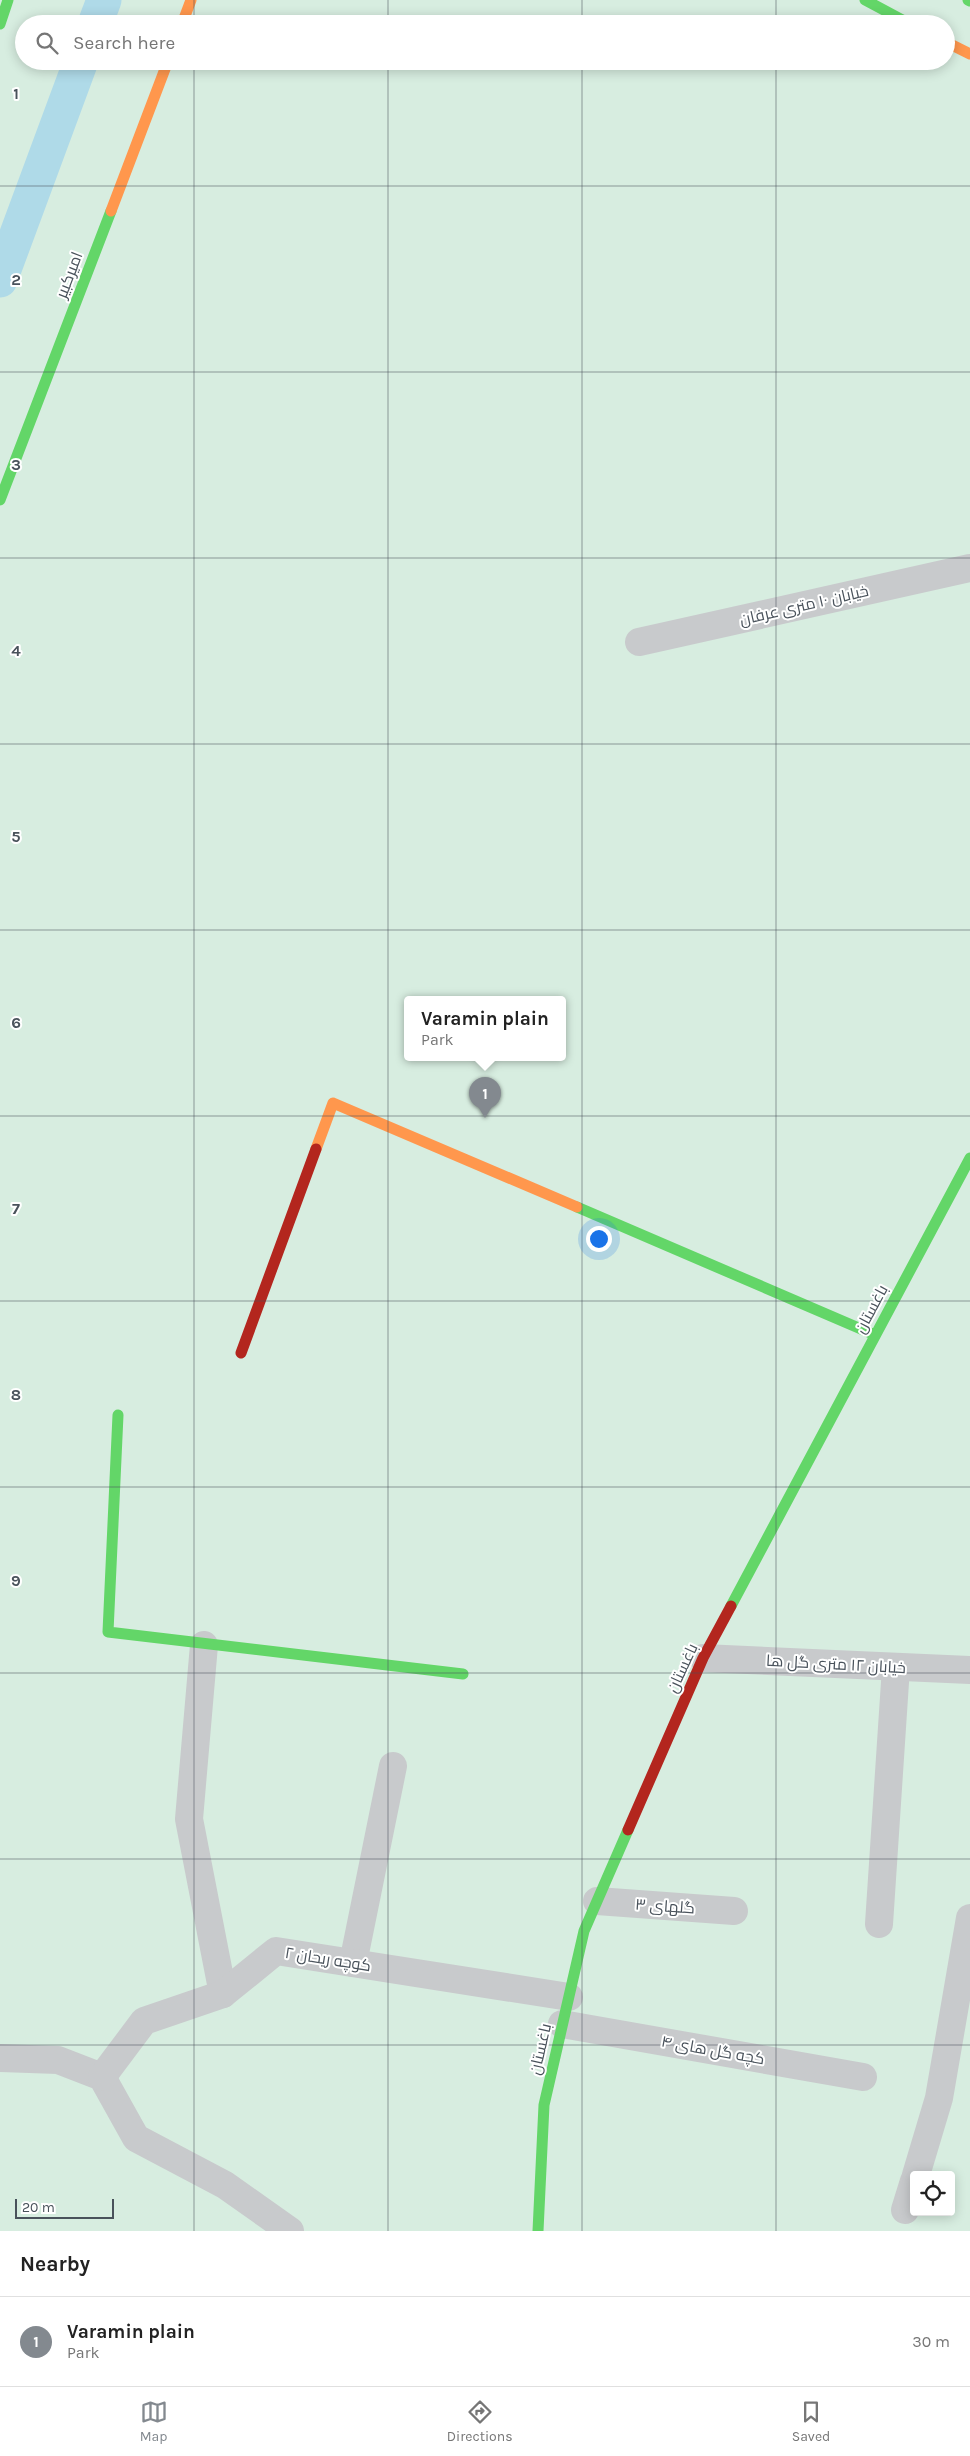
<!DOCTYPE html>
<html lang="en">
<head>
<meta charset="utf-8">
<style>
	body { margin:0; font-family:Karla,Cairo,sans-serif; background:#f2f2f2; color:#222 }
	.controls { position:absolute; right:15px; bottom:15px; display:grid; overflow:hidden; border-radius:5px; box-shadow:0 2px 12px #0003 }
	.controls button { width:45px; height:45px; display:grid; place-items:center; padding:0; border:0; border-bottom:1px solid #e0e0e0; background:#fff; color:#222; font:25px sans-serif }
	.scale { position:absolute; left:15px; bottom:12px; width:99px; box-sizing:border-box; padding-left:5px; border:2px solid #49525b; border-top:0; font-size:14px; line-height:18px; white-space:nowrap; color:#49525b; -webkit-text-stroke:4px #fff; paint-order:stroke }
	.you { position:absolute; left:598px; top:1238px; width:18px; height:18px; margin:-12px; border:4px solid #fff; border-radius:50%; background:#1a73e8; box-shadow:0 0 0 8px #1a73e833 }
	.badge { display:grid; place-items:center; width:32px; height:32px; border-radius:50%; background:#83898f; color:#fff; font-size:16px; font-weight:700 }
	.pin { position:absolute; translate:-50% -41px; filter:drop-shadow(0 1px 2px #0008) }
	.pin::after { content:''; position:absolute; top:26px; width:18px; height:15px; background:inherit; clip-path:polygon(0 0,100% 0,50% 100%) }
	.popup { position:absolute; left:404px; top:996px; width:162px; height:65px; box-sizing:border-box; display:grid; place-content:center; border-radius:5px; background:#fff; filter:drop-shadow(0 1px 4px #0005); font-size:16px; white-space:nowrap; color:#767676 }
	.popup b { font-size:19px; color:#222 }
	.popup::after { content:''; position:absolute; left:50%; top:100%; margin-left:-10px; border:10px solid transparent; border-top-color:#fff }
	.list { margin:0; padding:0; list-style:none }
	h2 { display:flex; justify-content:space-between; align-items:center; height:65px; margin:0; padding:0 20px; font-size:21px }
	h2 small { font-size:16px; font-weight:400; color:#767676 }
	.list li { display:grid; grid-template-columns:32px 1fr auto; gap:15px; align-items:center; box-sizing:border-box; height:90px; padding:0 20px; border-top:1px solid #e0e0e0 }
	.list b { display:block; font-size:19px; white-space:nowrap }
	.list p { margin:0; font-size:16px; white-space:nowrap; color:#767676 }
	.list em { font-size:16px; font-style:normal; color:#767676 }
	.icon { flex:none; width:28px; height:28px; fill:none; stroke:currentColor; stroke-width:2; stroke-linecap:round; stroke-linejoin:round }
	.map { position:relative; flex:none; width:970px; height:2231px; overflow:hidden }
	.search { position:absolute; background:#fff; box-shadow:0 2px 12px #0003; left:15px; right:15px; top:15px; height:55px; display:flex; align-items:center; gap:12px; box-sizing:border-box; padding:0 18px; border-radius:28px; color:#767676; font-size:19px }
	.sheet { height:155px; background:#fff }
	nav { display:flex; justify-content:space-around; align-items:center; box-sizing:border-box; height:70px; border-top:1px solid #e0e0e0; background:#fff; font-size:14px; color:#767676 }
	nav a { display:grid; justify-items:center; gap:2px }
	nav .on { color:#83898f }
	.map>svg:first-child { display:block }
</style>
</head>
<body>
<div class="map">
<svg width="970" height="2231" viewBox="0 0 970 2231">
	<rect width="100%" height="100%" fill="#f0f0f0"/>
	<!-- green -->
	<path fill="#d7ede0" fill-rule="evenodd" d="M0 0H970V2231H0ZM24 24H946V61H24ZM408 999H562V1057H408ZM914 2175H951V2212H914Z"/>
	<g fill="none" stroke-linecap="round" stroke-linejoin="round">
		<!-- canal -->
		<g stroke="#afdae8" stroke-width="35">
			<path d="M95 24 104 0"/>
			<path d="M0 280 81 61"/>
		</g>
		<!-- street -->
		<g stroke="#c8cacc" stroke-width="28">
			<path d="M639 642 970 568"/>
			<path d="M204 1645 189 1819 223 1994"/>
			<path d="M703 1658 970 1670"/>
			<path d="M597 1901 734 1911"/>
			<path d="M879 1924 896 1667"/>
			<path d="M353 1963 393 1766"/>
			<path d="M562 2024 863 2077"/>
			<path d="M0 2058 58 2060 102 2077 136 2138 225 2185 290 2231"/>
			<path d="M102 2077 144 2021 223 1994 276 1951 569 1997"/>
			<path d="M916 2175 939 2098 970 1918"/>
			<path d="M905 2210 914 2181"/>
		</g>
		<!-- fast -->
		<g stroke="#63d668" stroke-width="11">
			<path d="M865 0 910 24"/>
			<path d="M968 0 970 1"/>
			<path d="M0 24 8 0"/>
			<path d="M0 500 111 211"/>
			<path d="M577 1207 875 1335"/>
			<path d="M118 1415 108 1632 463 1674"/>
			<path d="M731 1606 970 1158"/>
			<path d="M538 2231 544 2105 584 1931 628 1830"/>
		</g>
		<!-- slow -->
		<g stroke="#ff974d" stroke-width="11">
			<path d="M182 24 191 0"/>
			<path d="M946 42 970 54"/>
			<path d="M111 211 168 61"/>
			<path d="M316 1149 333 1103 577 1207"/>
		</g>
		<!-- jam -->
		<g stroke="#b3261e" stroke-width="11">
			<path d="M241 1353 316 1149"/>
			<path d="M628 1830 703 1658 731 1606"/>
		</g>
	</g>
	<!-- grid -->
	<path fill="none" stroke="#49525b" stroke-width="1" stroke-opacity="0.55" d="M194 0V24M388 0V24M582 0V24M776 0V24M194 61V2231M388 61V2231M582 61V2231M776 61V2231M0 186H970M0 372H970M0 558H970M0 744H970M0 930H970M0 1116H970M0 1301H970M0 1487H970M0 1673H970M0 1859H970M0 2045H970"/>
	<g text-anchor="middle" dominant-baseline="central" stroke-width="4" stroke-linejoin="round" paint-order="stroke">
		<!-- street labels -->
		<g font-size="16" fill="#49525b" stroke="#fff">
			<text transform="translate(69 275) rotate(-69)">امیرکبیر</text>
			<text transform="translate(804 605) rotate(-13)">خیابان ۱۰ متری عرفان</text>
			<text transform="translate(871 1309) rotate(-62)">باغستان</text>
			<text transform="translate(836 1664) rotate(3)">خیابان ۱۲ متری گل ها</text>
			<text transform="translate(682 1668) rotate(-65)">باغستان</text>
			<text transform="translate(665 1906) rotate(4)">گلهای ۳</text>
			<text transform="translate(328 1959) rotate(9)">کوچه ریحان ۲</text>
			<text transform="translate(540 2049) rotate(-77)">باغستان</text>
			<text transform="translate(713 2050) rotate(10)">کچه گل های ۴</text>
		</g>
	</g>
	<g font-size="16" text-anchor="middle" font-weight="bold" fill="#49525b" stroke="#fff" stroke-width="4" stroke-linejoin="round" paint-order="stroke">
		<text x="16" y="99">1</text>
		<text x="16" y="285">2</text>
		<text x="16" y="470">3</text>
		<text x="16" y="656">4</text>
		<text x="16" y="842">5</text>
		<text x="16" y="1028">6</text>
		<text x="16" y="1214">7</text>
		<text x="16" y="1400">8</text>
		<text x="16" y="1586">9</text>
	</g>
</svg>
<div class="controls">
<button><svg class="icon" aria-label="locate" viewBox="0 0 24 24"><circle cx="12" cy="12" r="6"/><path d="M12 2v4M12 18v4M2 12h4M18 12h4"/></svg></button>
</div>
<div class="scale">20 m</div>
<div class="you"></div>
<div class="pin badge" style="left:485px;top:1118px">1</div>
<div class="popup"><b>Varamin plain</b>Park</div>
<div class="search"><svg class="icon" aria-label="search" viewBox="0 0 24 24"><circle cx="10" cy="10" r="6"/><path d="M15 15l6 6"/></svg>Search here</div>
</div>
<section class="sheet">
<h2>Nearby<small></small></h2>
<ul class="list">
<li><span class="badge">1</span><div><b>Varamin plain</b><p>Park</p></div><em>30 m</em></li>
</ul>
</section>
<nav>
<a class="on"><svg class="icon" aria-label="map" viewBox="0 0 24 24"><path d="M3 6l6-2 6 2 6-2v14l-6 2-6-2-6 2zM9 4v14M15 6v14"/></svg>Map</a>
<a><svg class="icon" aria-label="directions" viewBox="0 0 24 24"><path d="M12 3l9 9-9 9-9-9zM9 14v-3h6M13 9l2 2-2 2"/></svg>Directions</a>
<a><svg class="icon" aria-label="saved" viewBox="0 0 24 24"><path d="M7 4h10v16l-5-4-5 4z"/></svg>Saved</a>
</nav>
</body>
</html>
